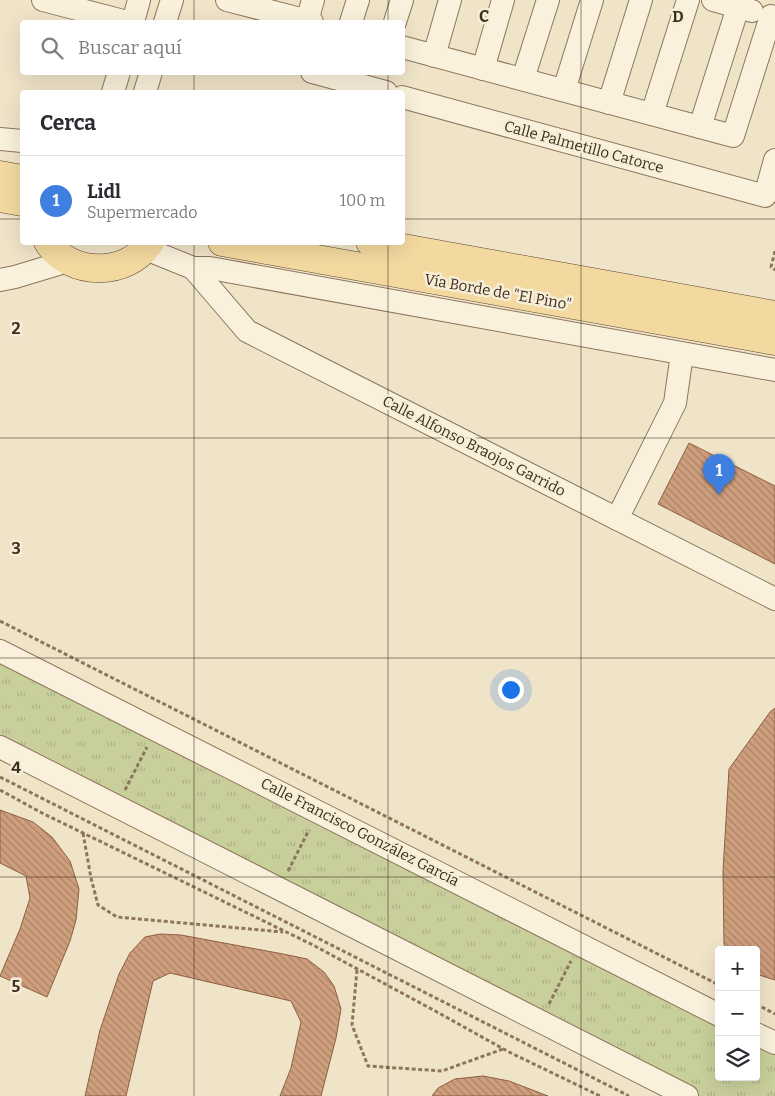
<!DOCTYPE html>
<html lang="es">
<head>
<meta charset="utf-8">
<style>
	body { margin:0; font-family:Bitter,serif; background:#f2f2f3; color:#2b2b33 }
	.controls { position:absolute; right:15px; bottom:15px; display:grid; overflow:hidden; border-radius:5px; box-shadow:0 5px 20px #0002 }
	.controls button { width:45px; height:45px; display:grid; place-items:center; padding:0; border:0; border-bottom:1px solid #e1e1e2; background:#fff; color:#2b2b33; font:25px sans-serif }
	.you { position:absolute; left:510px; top:689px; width:18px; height:18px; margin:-12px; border:4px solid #fff; border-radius:50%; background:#1a73e8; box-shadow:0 0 0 8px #1a73e833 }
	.badge { display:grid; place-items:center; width:32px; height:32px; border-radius:50%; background:#d93025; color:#fff; font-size:16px; font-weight:700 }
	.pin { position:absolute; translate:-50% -41px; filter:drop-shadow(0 1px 2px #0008) }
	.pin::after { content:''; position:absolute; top:26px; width:18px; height:15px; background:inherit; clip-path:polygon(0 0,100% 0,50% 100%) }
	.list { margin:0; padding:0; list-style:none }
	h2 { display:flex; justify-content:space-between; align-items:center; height:65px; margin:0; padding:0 20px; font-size:21px }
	h2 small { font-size:16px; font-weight:400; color:#7c7c81 }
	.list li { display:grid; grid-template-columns:32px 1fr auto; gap:15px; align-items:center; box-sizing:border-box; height:90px; padding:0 20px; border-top:1px solid #e1e1e2 }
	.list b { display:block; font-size:19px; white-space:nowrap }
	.list p { margin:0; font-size:16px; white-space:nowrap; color:#7c7c81 }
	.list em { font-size:16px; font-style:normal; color:#7c7c81 }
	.icon { flex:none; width:28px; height:28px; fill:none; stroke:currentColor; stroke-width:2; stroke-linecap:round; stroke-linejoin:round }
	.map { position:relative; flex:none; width:775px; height:1096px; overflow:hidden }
	.search { position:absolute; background:#fff; box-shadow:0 5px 20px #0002; left:20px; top:20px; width:385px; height:55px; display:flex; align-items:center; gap:12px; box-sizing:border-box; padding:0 18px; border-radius:5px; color:#7c7c81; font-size:19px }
	.panel { position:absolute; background:#fff; box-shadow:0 5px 20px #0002; left:20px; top:90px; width:385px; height:155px; border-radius:5px }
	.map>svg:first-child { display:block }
</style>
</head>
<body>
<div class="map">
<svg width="775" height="1096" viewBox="0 0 775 1096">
	<defs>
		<pattern id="grass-tufts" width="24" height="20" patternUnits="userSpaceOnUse" patternTransform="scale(1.25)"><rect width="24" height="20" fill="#c9cf9b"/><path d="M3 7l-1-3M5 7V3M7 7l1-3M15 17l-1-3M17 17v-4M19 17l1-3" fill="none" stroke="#aeb285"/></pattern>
		<pattern id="building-back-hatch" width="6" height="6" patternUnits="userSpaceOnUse" patternTransform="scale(1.25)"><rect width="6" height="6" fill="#cf9f7d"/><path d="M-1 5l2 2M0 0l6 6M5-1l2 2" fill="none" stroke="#a98266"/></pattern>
	</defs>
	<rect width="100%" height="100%" fill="#f0e4c8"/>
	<!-- grass -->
	<path fill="url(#grass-tufts)" d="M0 651 719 1015V1077H756V1034L775 1044V1096H686L0 747Z"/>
	<!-- building -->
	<g fill="url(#building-back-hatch)" stroke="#8d5f41">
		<path d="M689 443 775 486V564L658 504Z"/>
		<path d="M775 708V980L756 974V950H726L724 944 723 871 729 769 770 712Z"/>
		<path d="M0 810 33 822 52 837 70 861 79 889 76 920 70 941 47 997 0 976 20 929 30 898 26 876 0 863Z"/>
		<path d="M160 934 181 935 283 954 307 959 324 972 334 986 341 1009 336 1038 321 1096H280L291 1068 301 1022 291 1001 170 973 153 981 126 1096H85L100 1030 119 974 130 953 145 937Z"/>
		<path d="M483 1076 509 1081 548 1096H432L438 1088 455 1079Z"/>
	</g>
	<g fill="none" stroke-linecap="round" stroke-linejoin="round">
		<!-- minor casing -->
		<g stroke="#8d765c" stroke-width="24">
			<g id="minor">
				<path d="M43 0 127 22"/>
				<path d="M227 0 312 22"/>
				<path d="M713 0 752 11"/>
				<path d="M307 21 313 0"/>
				<path d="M133 22 139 0"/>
				<path d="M165 22 172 0"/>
				<path d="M351 22 358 0"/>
				<path d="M395 22 402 0"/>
				<path d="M402 47 733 136 771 16"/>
				<path d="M434 56 450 0"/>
				<path d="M483 69 503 0"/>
				<path d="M312 72 386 92"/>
				<path d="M523 79 548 0"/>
				<path d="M564 90 592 0"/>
				<path d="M113 92 119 72"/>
				<path d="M145 92 151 72"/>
				<path d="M402 97 765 196 775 160"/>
				<path d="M609 103 641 0"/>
				<path d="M652 114 688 0"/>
				<path d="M700 127 738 7"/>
				<path d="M0 139 22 141"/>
				<path d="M146 249 193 268H210L775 370"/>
				<path d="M193 268 247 331 775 599"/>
				<path d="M0 280 15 277 68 261"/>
				<path d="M617 519 675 403 682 354"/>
				<path d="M0 651 719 1015"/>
				<path d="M0 747 687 1096"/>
				<path d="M756 1034 775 1043"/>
			</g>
		</g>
		<!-- major casing -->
		<g stroke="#5b4430" stroke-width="29">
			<g id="major">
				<path d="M0 175 22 179"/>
				<path d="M0 198 22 202"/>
				<path d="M48 242C70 277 128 277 150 242"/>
				<path d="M222 242 775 341"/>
				<path d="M370 242 775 315"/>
			</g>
		</g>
		<!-- path -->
		<g stroke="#8d765c" stroke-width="3" stroke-dasharray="4 2.5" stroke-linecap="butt">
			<path d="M775 251 771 267 775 270"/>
			<path d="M0 621 719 985"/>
			<path d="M0 777 629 1096"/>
			<path d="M0 790 42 813 313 945 437 1012 509 1052 600 1096"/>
			<path d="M125 790 147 747"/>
			<path d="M83 833 91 878 98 905 117 917 283 932"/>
			<path d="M288 871 309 830"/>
			<path d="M357 970 352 1025 368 1066 442 1071 503 1049"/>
			<path d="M549 1004 571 961"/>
			<path d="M756 1004 775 1014"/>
		</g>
		<!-- minor -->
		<use href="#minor" stroke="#faf1dc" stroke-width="22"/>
		<!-- major -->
		<use href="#major" stroke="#f3d9a0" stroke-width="28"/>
	</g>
	<!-- grid -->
	<path fill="none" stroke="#3d2e20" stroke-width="1" stroke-opacity="0.55" d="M194 0V22M388 0V22M581 0V1096M194 72V92M388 72V92M0 219H22M402 219H775M194 242V1096M388 242V1096M0 438H775M0 658H775M0 877H775"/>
	<g text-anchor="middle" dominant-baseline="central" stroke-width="5" stroke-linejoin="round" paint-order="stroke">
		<!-- street labels -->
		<g font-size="15" fill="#3d2e20" stroke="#f7eed8">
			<text transform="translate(584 147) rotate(15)">Calle Palmetillo Catorce</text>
			<text transform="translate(498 292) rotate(10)">Vía Borde de "El Pino"</text>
			<text transform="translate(474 446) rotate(27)">Calle Alfonso Braojos Garrido</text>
			<text transform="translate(360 832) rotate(27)">Calle Francisco González García</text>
		</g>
	</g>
	<g font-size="16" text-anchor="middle" font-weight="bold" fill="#3d2e20" stroke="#f7eed8" stroke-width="5" stroke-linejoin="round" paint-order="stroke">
		<text x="484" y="22">C</text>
		<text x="678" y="22">D</text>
		<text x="16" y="334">2</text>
		<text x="16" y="554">3</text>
		<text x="16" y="773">4</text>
		<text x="16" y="992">5</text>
	</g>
</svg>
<div class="controls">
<button>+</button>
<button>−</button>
<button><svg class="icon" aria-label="layers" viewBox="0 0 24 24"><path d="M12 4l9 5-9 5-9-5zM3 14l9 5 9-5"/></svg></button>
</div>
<div class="you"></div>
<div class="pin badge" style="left:719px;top:495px;background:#3f7fe0">1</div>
<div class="search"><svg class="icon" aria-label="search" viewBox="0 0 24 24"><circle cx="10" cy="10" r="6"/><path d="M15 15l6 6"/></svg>Buscar aquí</div>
<section class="panel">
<h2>Cerca<small></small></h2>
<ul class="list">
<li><span class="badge" style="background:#3f7fe0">1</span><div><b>Lidl</b><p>Supermercado</p></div><em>100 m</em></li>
</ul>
</section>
</div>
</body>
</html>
